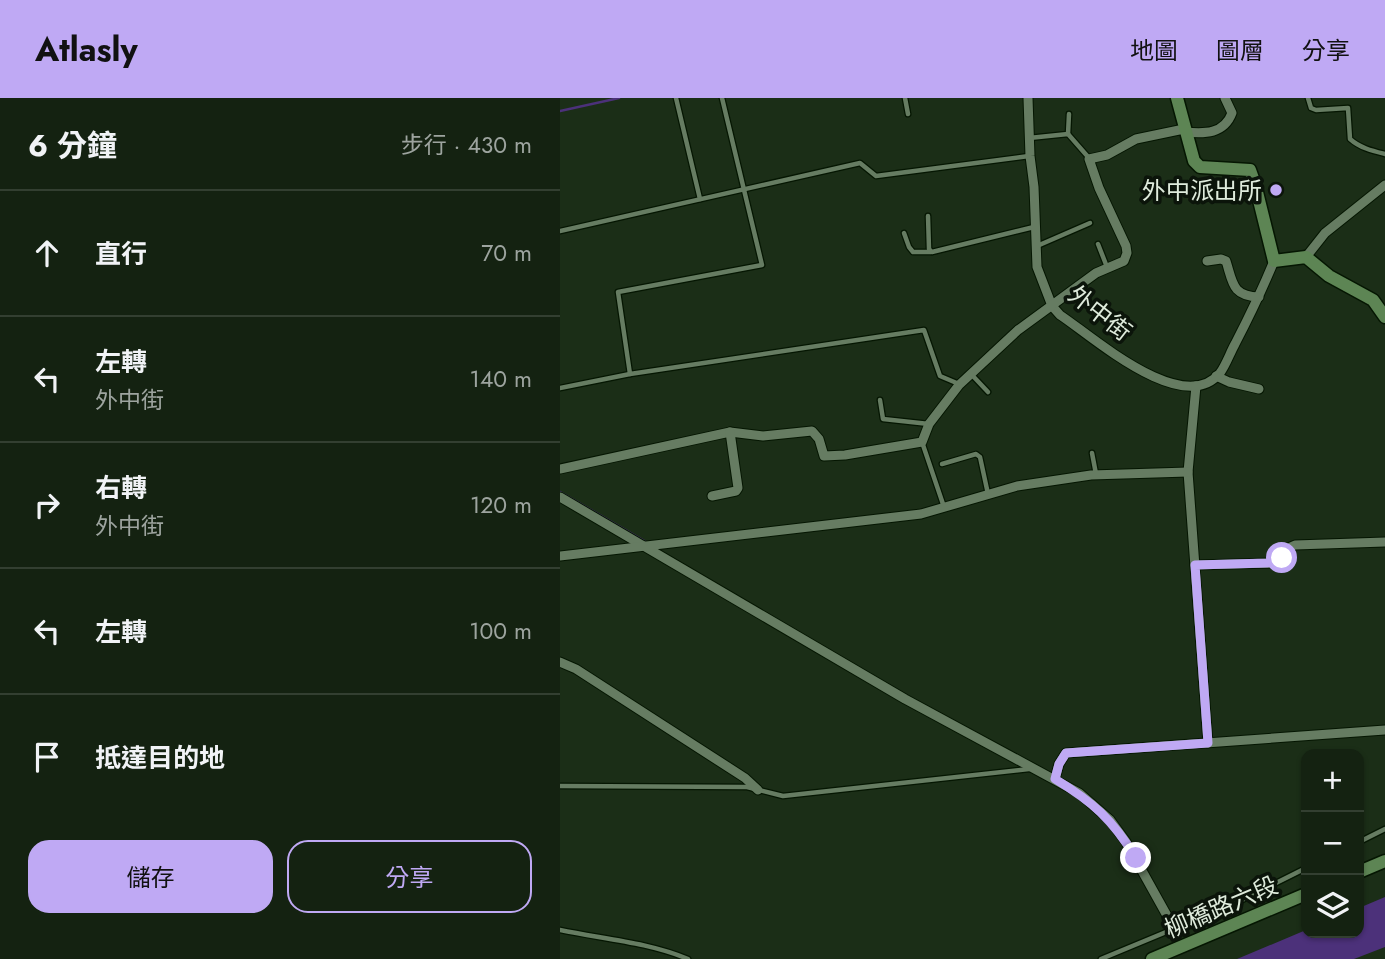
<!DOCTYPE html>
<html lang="zh-TW">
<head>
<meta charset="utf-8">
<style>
	body { margin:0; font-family:Jost,"Noto Sans TC",sans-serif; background:#1d2a1a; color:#f1f3f6 }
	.controls { position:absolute; right:21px; bottom:21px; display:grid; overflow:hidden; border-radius:14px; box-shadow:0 2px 5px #0004 }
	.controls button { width:63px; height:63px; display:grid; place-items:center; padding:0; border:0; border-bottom:2px solid #333f31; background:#142211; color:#f1f3f6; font:35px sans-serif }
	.stop { position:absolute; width:21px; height:21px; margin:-16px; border:5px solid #bfa9f4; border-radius:50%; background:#fff }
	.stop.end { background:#bfa9f4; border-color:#fff; box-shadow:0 2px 7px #0008 }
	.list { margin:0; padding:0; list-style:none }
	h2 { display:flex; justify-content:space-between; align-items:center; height:91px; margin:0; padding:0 28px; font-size:30px }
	h2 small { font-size:23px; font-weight:400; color:#9da49f }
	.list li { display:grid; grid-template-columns:46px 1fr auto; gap:21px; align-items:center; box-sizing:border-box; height:126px; padding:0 28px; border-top:2px solid #333f31 }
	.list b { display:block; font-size:26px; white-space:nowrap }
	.list p { margin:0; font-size:23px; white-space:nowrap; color:#9da49f }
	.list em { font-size:23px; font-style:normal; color:#9da49f }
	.actions { display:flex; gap:14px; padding:21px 28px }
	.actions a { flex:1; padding:16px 0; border:2px solid #bfa9f4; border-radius:21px; text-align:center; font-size:24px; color:#bfa9f4 }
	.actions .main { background:#bfa9f4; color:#111 }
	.icon { flex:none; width:38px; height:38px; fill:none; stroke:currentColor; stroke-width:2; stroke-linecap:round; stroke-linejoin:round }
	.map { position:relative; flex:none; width:825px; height:861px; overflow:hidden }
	header { display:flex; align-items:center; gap:42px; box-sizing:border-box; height:98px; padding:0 35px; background:#bfa9f4; color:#111 }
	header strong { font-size:33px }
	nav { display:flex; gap:38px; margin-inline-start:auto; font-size:24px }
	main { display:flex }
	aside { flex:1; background:#142211 }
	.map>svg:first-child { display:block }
</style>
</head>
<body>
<header>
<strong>Atlasly</strong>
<nav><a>地圖</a><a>圖層</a><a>分享</a></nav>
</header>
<main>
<aside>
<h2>6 分鐘<small>步行 · 430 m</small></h2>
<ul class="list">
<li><svg class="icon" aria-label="ahead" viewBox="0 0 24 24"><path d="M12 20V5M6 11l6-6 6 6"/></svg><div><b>直行</b></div><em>70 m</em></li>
<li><svg class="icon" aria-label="left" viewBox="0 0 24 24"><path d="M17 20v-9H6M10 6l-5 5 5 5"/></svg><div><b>左轉</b><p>外中街</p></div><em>140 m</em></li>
<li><svg class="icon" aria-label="right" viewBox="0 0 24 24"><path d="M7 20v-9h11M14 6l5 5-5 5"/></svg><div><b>右轉</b><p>外中街</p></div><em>120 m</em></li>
<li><svg class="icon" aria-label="left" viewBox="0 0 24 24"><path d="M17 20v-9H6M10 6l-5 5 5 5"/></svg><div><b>左轉</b></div><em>100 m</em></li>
<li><svg class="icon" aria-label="arrive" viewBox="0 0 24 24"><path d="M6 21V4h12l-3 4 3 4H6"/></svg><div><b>抵達目的地</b></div></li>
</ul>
<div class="actions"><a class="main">儲存</a><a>分享</a></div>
</aside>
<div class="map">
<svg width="825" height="861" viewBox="0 0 825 861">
	<rect width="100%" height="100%" fill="#1b2e17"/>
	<!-- water -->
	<path fill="#4c317a" d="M825 799V849L794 861H677L746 832V835H799V810Z"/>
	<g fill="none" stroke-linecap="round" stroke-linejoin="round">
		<!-- stream -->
		<g stroke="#4c317a" stroke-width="2.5">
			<path d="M0 13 59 0"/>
			<path d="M0 394 86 444"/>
		</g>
		<!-- lane casing -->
		<g stroke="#051602" stroke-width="7">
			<g id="lane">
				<path d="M116 0 140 101"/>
				<path d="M345 0 348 16"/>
				<path d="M748 0 751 10 756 12 788 10 790 41C800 50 813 53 825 56"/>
				<path d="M508 36 509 16"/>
				<path d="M469 40 508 36 529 60"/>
				<path d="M368 118 369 151 372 154 474 129"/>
				<path d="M0 133 300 65 316 78 469 58"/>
				<path d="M344 135 349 149 353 154H371"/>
				<path d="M538 146 547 169"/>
				<path d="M477 148 530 125"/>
				<path d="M70 276 58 194 202 167 162 0"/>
				<path d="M412 277 428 294"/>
				<path d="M0 290 70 276 364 232 380 278 399 286"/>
				<path d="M320 302 323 321 369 326"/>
				<path d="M362 344 384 409"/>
				<path d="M532 355 536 376"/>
				<path d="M382 366 416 356 420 359 428 396"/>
				<path d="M0 688 187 689 223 698 469 671"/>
				<path d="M799 744 825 731"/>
				<path d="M0 832C43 841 87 844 128 861"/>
				<path d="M541 861 676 805 746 770"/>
			</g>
		</g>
		<!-- street casing -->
		<g stroke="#051602" stroke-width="11">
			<g id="street">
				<path d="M468 0 470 58 474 89 477 169 492 208 500 217C532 238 623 320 660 275 666 267 670 255 675 246 689 219 702 192 714 163"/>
				<path d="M625 34C645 36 664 36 672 15L665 0"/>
				<path d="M746 159 765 135 825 87"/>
				<path d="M647 163 661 161 666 163C673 185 672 198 699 199"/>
				<path d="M656 278 669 284 699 291"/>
				<path d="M636 288 628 374 648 645"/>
				<path d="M0 371 170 334 203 338 252 333 259 341 264 358 285 357 362 344 369 326 399 287 458 232 536 175 564 163 567 155 566 148 539 90 529 61 547 57 576 41 624 31"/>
				<path d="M152 398 176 393 178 390 170 334"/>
				<path d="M0 399 345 601 519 695 550 722 566 744 615 832"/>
				<path d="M0 458 361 416 457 388 531 377 628 374"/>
				<path d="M635 467 717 465 726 451 735 447 825 444"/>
				<path d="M0 564 16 571 185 680 198 692"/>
				<path d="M495 681 499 666 506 655 825 632"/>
			</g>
		</g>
		<!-- secondary casing -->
		<g stroke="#051602" stroke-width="15">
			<g id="secondary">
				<path d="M617 0 634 63 640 69 690 72 695 86 714 163 746 159 769 178 813 202 825 219"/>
				<path d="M799 774 825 763"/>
				<path d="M592 861 746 796"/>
			</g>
		</g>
		<!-- lane -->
		<use href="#lane" stroke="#667c62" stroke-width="4.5"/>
		<!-- street -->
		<use href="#street" stroke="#667c62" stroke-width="9"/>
		<!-- secondary -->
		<use href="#secondary" stroke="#5d8554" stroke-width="12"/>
	</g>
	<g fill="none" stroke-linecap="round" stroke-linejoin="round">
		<!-- route -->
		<path stroke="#bfa9f4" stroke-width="9" d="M576 760C552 721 533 704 495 681L499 666 506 655 648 645 635 467 707 465 717 464 722 460"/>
	</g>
	<!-- markers -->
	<circle fill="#bfa9f4" stroke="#0b140a" stroke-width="2.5" cx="716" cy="92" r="7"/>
	<g text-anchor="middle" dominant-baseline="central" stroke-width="7" stroke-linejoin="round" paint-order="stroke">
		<!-- poi labels -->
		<g font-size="24" fill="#dfebdc" stroke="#0b140a" text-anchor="end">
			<text x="702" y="92">外中派出所</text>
		</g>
		<!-- street labels -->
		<g font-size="24" fill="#dfebdc" stroke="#0b140a">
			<text transform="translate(540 215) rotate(38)">外中街</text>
			<text transform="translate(661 809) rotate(-23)">柳橋路六段</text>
		</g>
	</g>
</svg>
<div class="controls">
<button>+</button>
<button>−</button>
<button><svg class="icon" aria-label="layers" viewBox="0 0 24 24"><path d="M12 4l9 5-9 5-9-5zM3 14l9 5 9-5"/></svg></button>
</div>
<div class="stop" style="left:722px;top:460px"></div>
<div class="stop end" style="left:576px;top:760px"></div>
</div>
</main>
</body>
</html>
